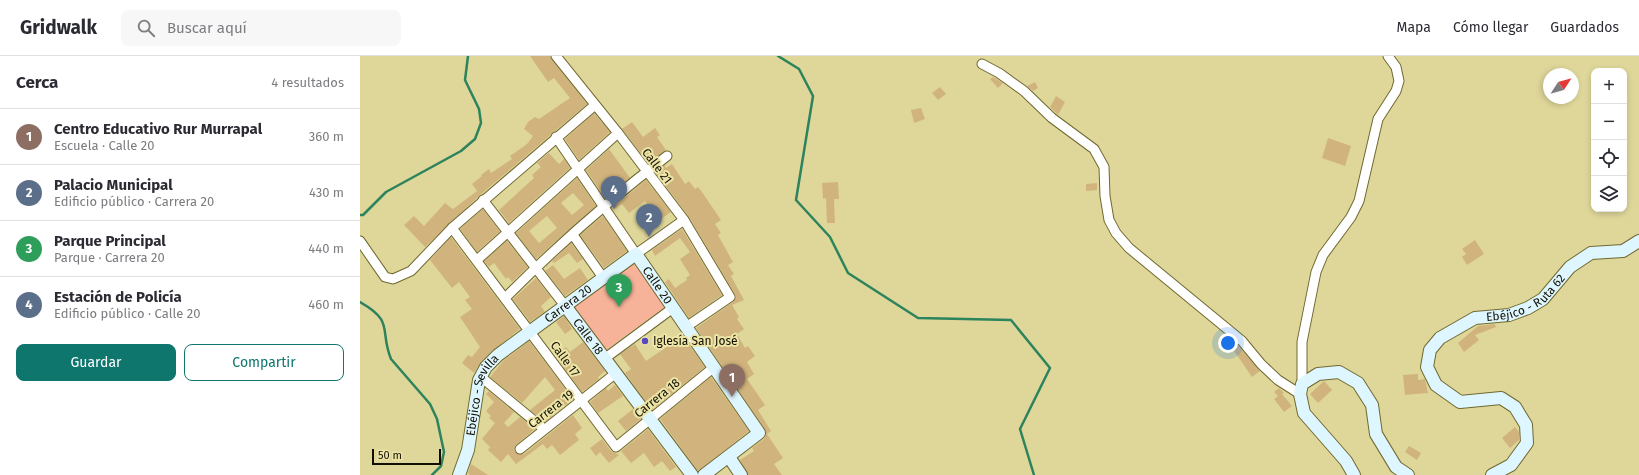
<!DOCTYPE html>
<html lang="es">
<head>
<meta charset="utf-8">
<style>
	body { margin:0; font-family:"Fira Sans",sans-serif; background:#f7f7f7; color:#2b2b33 }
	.controls { position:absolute; right:12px; top:12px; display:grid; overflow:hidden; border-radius:8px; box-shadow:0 2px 6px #0003 }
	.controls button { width:36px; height:36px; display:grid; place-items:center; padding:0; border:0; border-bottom:1px solid #e1e1e2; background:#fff; color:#2b2b33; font:20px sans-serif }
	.compass { position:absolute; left:1183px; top:12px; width:36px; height:36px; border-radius:50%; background:#fff; box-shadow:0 2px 6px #0003; rotate:54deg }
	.scale { position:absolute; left:12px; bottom:10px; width:69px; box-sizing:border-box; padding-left:4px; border:2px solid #130f00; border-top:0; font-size:11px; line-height:14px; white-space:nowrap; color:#130f00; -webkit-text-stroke:3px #ece5a7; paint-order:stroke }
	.you { position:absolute; left:868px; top:287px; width:14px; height:14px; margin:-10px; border:3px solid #fff; border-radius:50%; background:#1a73e8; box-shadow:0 0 0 6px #1a73e833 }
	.badge { display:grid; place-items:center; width:26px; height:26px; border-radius:50%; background:#0f766e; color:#fff; font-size:13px; font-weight:700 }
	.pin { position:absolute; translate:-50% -33px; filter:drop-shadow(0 1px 2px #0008) }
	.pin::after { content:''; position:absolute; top:21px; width:14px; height:12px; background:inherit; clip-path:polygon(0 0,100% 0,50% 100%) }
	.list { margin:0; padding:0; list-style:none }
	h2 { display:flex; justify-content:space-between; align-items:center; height:52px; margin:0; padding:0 16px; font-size:17px }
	h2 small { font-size:13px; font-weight:400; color:#7c7c81 }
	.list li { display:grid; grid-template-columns:26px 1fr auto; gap:12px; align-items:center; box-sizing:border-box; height:56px; padding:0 16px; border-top:1px solid #e1e1e2 }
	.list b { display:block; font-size:15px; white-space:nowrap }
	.list p { margin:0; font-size:13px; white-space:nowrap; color:#7c7c81 }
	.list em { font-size:13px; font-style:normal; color:#7c7c81 }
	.actions { display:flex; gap:8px; padding:12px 16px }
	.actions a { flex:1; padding:9px 0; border:1px solid #0f766e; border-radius:8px; text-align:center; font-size:14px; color:#0f766e }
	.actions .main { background:#0f766e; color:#fff }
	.icon { flex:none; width:22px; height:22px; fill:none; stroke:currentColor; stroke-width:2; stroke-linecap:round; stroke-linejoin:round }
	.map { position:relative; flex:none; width:1279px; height:419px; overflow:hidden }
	header { display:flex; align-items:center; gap:24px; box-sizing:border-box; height:56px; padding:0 20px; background:#fff; border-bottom:1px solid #e1e1e2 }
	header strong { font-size:19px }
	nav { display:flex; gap:22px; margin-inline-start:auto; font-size:14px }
	.search { width:280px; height:36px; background:#f7f7f7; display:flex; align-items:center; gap:10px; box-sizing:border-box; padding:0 14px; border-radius:8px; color:#7c7c81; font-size:15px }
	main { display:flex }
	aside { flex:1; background:#fff }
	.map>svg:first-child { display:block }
</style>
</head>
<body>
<header>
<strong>Gridwalk</strong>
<div class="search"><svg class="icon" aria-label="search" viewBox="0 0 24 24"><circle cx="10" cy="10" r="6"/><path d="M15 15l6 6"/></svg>Buscar aquí</div>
<nav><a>Mapa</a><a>Cómo llegar</a><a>Guardados</a></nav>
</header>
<main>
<aside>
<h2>Cerca<small>4 resultados</small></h2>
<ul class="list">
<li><span class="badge" style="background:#8d6e63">1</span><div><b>Centro Educativo Rur Murrapal</b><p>Escuela · Calle 20</p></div><em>360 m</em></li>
<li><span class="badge" style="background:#5c6f8a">2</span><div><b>Palacio Municipal</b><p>Edificio público · Carrera 20</p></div><em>430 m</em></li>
<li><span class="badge" style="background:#2e9e5b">3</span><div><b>Parque Principal</b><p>Parque · Carrera 20</p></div><em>440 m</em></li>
<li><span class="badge" style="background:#5c6f8a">4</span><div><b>Estación de Policía</b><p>Edificio público · Calle 20</p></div><em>460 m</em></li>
</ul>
<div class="actions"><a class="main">Guardar</a><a>Compartir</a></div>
</aside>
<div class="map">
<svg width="1279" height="419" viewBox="0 0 1279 419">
	<rect width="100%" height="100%" fill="#dfd79a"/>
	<!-- green -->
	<path fill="#f6b399" d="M275 207 305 251 246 294 213 250Z"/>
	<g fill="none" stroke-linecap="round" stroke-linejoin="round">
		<!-- stream -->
		<g stroke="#2c835c" stroke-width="2.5">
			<path d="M418 0 439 13 453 40 436 144 470 181 488 217 558 262 651 264 690 312 660 373 674 419"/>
			<path d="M0 159H3L26 136 101 95 115 83 121 67 119 53 105 24 108 0"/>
			<path d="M0 246C35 266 19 273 31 303L70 348 77 363 84 396 81 410 72 419"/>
		</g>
	</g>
	<!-- building -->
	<g fill="#d1b47d" fill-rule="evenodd">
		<path d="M170 0H190L227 48 119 140 65 191 44 169 54 160 64 170 85 147 93 153 117 135 112 128 122 120 121 119 129 113 131 117 152 103 150 100 167 88 173 80 164 73 168 66 175 61 179 63 210 42 194 22 188 26Z"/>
		<path d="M633 21 643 27 638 32 630 23Z"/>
		<path d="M675 26 678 32 673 35 667 30Z"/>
		<path d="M580 31 586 38 578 44 572 37Z"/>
		<path d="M696 40 705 46 698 59 690 51Z"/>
		<path d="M561 52 565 63 554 67 551 54Z"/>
		<path d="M234 57 250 76 219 104 205 83Z"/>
		<path d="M272 66 283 81 295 72 300 79 297 81 306 94 288 107 262 73Z"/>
		<path d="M968 82 991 90 985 110 962 102Z"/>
		<path d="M249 93 270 122 245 142 226 114Z"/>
		<path d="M189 97 199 108 204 103 210 112 149 167 139 154 174 122 172 119 181 111 177 107Z"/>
		<path d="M312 108 325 128 329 125 335 133 338 131 342 136 361 164 355 168 361 177 358 179 373 206 368 209 374 218 371 220 384 244 372 249 379 261 377 263 384 273 377 278 385 292 388 290 395 300 387 306 394 318 387 323 405 349 398 354 411 375 407 378 423 402 414 408 422 419H388L380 404 394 395 392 392 404 383 406 376 336 272 373 246 376 240 329 161 295 116 305 109 306 112Z"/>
		<path d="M217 122 236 150 176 203 156 177ZM213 137 224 149 212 159 201 147ZM187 160 197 172 179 187 169 175Z"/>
		<path d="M286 124 311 156 299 164 285 145 269 157 262 148 253 154 252 152Z"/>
		<path d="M478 126 479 143H474L475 167H467L466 142 463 143 462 127Z"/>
		<path d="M737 127V134L726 135V128Z"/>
		<path d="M123 153 140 175 117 196 100 173Z"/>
		<path d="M243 160 267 195 244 212 220 179Z"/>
		<path d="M322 173 362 239 329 262 305 226 309 223 315 232 327 224 326 222 330 219 320 203 330 196 320 182 295 200 292 194Z"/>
		<path d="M91 181 160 273 133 294 121 306 114 317 102 307 108 299 112 301 120 291 100 261 112 253 105 244 110 241 99 226 92 232 70 204Z"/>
		<path d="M1115 184 1124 198 1107 209 1102 201 1106 198 1102 193Z"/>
		<path d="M147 185 168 211 152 226 148 221 146 223 134 207 129 211 124 205Z"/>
		<path d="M211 187 223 203 217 207 209 197 194 207 192 205Z"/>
		<path d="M193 209 204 223 220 212 228 224 205 240 185 215Z"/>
		<path d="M176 222 191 241 181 250 185 256 170 266 153 243Z"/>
		<path d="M204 260 212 273 205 278 196 266Z"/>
		<path d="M1135 268 1136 271 1115 279 1119 284 1104 296 1098 287 1118 270Z"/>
		<path d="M323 280 345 311 292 354 265 317 271 313 260 298 275 288 286 305Z"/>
		<path d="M169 285 213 343 185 366 170 354 195 334 185 321 162 347 130 321 143 305Z"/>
		<path d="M223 286 245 315 238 321 239 323 222 336 195 300 206 291 210 296Z"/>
		<path d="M877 288 900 315 892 321 872 292Z"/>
		<path d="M1058 318V324L1065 323 1068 337 1045 339 1043 319Z"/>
		<path d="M351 321 389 375 338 415 300 363Z"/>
		<path d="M964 325 972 334 958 347 950 338Z"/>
		<path d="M255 329 263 340 238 357 230 346 246 332 248 335Z"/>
		<path d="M919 332 924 337 922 338 932 350 924 356 914 343 918 340 914 336Z"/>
		<path d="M129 335 154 356 144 367 148 371 160 361 175 373 155 390 154 394 157 398H164L213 359 222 372 215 378 219 384 200 399 192 389 187 393 183 388 156 408 148 398 141 406 128 394 130 391 122 383 135 367 129 362 131 360 126 355 134 346 126 338Z"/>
		<path d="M273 353 281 363 266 375 258 365Z"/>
		<path d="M1155 371 1159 376V384L1150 392 1142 382Z"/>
		<path d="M288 373 316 411 310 415 302 405 294 411 284 397 271 407 261 395Z"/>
		<path d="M242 383 251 395 259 399 249 407 240 396 236 400 230 392Z"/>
		<path d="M1049 390 1061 397 1057 404 1045 396Z"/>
		<path d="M111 408 128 419H110L108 417Z"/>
	</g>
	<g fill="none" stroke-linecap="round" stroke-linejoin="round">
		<!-- street casing -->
		<g stroke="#70692f" stroke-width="11">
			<g id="street">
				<path d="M196 0 258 77 324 164 370 241 326 271"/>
				<path d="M622 8 639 17 664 35 692 62 734 93 744 111 745 140 749 164 756 177 769 192 882 285 901 308 918 324 940 338"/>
				<path d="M196 81 276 198 324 164"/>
				<path d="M123 144 206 251"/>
				<path d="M92 172 256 391 353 312"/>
				<path d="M213 179 244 223"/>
				<path d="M0 185 25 221 33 223 51 215 92 172 235 49"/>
				<path d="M117 204 258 77"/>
				<path d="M145 242C195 192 250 143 307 100"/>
				<path d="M244 303 313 252"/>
				<path d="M121 321 184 373"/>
				<path d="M942 328V286L956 216 963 199 991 161 999 145 1018 63 1036 35 1039 25 1036 11 1028 0"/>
				<path d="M160 393 256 317"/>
			</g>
		</g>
		<!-- secondary casing -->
		<g stroke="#70692f" stroke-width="14">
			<g id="secondary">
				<path id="s1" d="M206 251 332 419"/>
				<path d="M369 401 381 419"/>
				<path id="s2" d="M99 419 108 394 119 324 126 311 138 299 276 198 399 377 344 419"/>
				<path d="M994 419 986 405 944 357 940 338 942 328 958 318 979 316 998 327 1012 349 1016 378 1036 411 1048 419"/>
				<path id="s3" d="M1132 419 1151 409 1167 387 1166 369 1155 351 1141 342 1100 346 1076 329 1067 311 1070 294 1080 282 1115 262 1149 259 1168 252 1183 243 1210 211 1231 197 1263 195 1279 185"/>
			</g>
		</g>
		<!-- street -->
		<use href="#street" stroke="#fff" stroke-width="9"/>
		<!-- secondary -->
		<use href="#secondary" stroke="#def6ff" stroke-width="12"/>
	</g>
	<!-- markers -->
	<circle fill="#5649c1" stroke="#ece5a7" stroke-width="1.5" cx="285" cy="285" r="4"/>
	<g text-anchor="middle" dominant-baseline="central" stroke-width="4" stroke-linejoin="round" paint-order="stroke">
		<!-- street labels -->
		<g font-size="12" fill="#130f00" stroke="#ece5a7">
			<text transform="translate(297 110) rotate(53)">Calle 21</text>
			<text stroke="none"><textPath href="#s2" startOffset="338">Calle 20</textPath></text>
			<text stroke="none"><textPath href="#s3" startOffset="325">Ebéjico - Ruta 62</textPath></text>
			<text stroke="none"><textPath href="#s2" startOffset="216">Carrera 20</textPath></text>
			<text stroke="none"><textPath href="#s1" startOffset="37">Calle 18</textPath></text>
			<text transform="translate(205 303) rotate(54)">Calle 17</text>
			<text stroke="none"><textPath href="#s2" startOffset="84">Ebéjico - Sevilla</textPath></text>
			<text transform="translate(297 342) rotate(-39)">Carrera 18</text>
			<text transform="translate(191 353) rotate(-38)">Carrera 19</text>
		</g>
		<!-- poi labels -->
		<g font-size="12" fill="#130f00" stroke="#ece5a7" text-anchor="start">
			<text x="293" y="285">Iglesía San José</text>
		</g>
	</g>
</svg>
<div class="controls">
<button>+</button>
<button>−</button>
<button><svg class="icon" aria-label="locate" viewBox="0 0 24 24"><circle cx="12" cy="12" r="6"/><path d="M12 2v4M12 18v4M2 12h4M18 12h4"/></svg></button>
<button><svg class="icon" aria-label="layers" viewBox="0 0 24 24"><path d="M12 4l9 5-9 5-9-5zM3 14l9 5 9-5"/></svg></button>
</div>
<svg class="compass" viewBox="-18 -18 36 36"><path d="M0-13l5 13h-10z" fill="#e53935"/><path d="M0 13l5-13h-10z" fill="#7c7c81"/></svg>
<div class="scale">50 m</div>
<div class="you"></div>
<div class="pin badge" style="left:372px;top:341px;background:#8d6e63">1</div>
<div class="pin badge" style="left:289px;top:181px;background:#5c6f8a">2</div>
<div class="pin badge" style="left:259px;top:251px;background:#2e9e5b">3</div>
<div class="pin badge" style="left:254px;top:153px;background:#5c6f8a">4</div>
</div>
</main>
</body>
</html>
